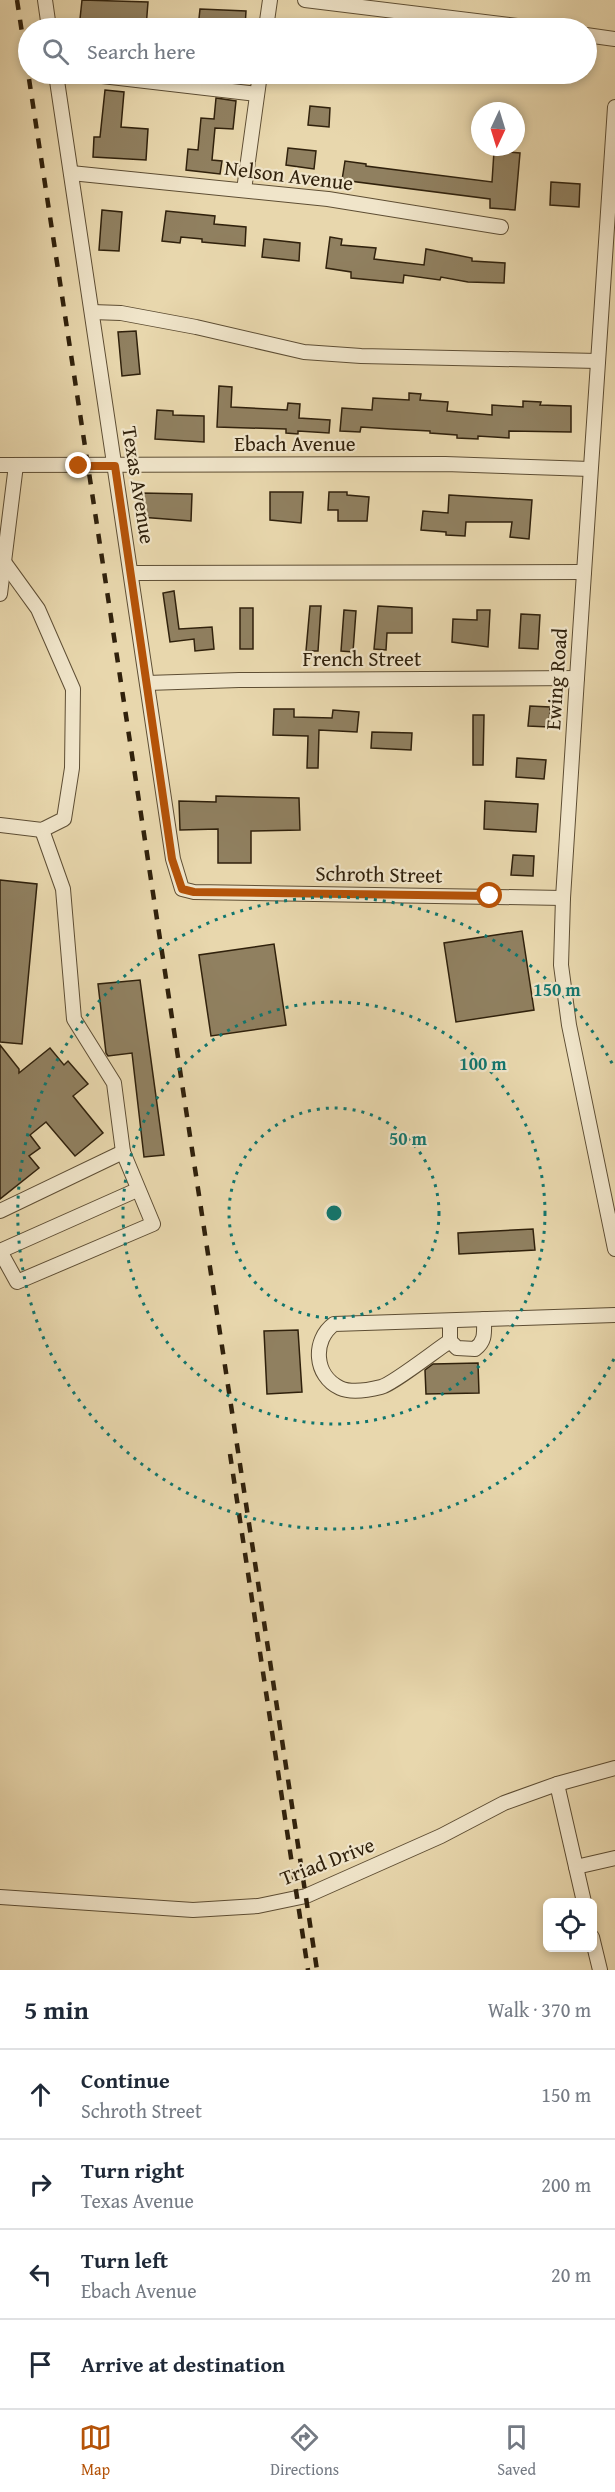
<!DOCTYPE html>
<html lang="en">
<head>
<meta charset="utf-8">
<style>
	body { margin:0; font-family:"Gentium Book Plus",serif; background:#f6f6f7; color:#1f2937 }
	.controls { position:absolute; right:18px; bottom:18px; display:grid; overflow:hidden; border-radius:9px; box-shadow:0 3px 9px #0003 }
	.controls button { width:54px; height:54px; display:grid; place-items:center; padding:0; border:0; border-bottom:2px solid #e0e1e3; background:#fff; color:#1f2937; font:30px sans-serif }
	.compass { position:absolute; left:471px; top:102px; width:54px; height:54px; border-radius:50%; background:#fff; box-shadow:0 3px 9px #0003; rotate:184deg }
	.stop { position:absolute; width:18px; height:18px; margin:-14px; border:4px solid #b45309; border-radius:50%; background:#fff }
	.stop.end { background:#b45309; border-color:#fff; box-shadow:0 2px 6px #0008 }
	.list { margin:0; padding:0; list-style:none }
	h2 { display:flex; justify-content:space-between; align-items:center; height:78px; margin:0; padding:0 24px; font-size:26px }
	h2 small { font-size:20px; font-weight:400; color:#747a83 }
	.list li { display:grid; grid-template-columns:39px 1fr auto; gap:18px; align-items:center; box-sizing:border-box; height:90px; padding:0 24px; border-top:2px solid #e0e1e3 }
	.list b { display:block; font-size:22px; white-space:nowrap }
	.list p { margin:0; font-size:20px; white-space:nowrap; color:#747a83 }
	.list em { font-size:20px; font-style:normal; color:#747a83 }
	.icon { flex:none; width:33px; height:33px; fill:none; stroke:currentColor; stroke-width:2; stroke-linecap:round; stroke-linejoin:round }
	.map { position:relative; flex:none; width:615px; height:1970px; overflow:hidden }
	.search { position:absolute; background:#fff; box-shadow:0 3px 9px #0003; left:18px; right:18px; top:18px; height:66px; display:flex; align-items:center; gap:15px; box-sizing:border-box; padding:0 21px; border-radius:33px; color:#747a83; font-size:22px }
	.sheet { height:438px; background:#fff }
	nav { display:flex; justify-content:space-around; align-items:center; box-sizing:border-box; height:84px; border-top:2px solid #e0e1e3; background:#fff; font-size:16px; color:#747a83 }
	nav a { display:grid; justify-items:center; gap:3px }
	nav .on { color:#b45309 }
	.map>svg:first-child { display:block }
</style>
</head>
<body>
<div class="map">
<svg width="615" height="1970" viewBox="0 0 615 1970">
	<rect width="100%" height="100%" fill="#e8d7ad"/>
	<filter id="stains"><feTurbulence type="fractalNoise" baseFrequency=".00333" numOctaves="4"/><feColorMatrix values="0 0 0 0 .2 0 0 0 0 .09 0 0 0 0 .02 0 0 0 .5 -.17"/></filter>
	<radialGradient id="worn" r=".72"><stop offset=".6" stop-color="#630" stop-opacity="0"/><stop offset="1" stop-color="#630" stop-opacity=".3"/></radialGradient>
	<!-- building -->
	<g fill="#908060" stroke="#30210c" stroke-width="1.5">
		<path d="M82 0 148 2 146 28H126V22L80 19Z"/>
		<path d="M200 9 246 11 245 28H198Z"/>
		<path d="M105 90 124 92 121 127 148 129 146 160 93 157 94 137H100Z"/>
		<path d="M216 98 236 101 233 129 215 128 212 160 222 161 220 174 186 170 188 149 198 150 201 118 214 119Z"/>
		<path d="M310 106 330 108 329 127 308 125Z"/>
		<path d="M288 148 316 151 314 169 286 165Z"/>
		<path d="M494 151 520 153 515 210 490 208V199L342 180 345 161 366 164V166L492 182Z"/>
		<path d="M551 182 580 184 579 207 550 205Z"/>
		<path d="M102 210 122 212 119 251 99 250Z"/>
		<path d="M166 211 215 216 214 224 246 227 245 246 202 242V239L181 237 180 243 162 241Z"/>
		<path d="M330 237 342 239 341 245 376 248 374 259 424 265 426 249 472 258V261L505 263 504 283 468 282 441 277 440 280 404 275 403 283 351 278V272L326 268Z"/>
		<path d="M264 239 300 243 299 261 262 257Z"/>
		<path d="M136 331 140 374 122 376 118 332Z"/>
		<path d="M219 386 232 387 231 407 287 410 288 403 300 404 299 418 330 420 329 433 298 431V434L286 433V429L217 427Z"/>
		<path d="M409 393 421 394 420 400 448 402 447 411 492 415V405L523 407V401L541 402 540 405 571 406V432L509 431V438L478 436V439L457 438V435L430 433V431L391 429 361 427 360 432 340 431 342 408 372 410 373 398 409 400Z"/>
		<path d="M157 410 173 411V415L204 416V442L155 439Z"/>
		<path d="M270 492H303L301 523 270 520Z"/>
		<path d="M329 492H347V495L369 497 367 521H338V510H328Z"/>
		<path d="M141 493 192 494 191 521 140 517Z"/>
		<path d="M449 495 532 500 529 539 510 537 512 522H466L465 536 446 535V532L421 530 423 511 448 513Z"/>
		<path d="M174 591 179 629 212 627 214 649 195 651 194 639 170 642 163 593Z"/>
		<path d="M310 606H321L318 651H306Z"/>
		<path d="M378 606 412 608V633H387L386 650 374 649Z"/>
		<rect x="240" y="608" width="13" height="41"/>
		<path d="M344 610 356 611 353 652 341 651Z"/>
		<path d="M477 610H490L488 647 452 642 453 619 477 620Z"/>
		<path d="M521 614 540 615 538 649 519 648Z"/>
		<path d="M530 706 550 707 549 727 528 726Z"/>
		<path d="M274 709H294V717L332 718 333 710 359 712 357 732 319 730 318 768H307L308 736 273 735Z"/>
		<path d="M473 715H484L483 765H473Z"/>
		<path d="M372 732 412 733 411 750 371 748Z"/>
		<path d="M517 758 546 760 544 779 516 777Z"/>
		<path d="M216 796 299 798 300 830 251 831V863H218V829L180 830 179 801 216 802Z"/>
		<path d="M485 801 538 804 536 832 484 829Z"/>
		<path d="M513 855 534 856 533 876 511 875Z"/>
		<path d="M0 880 37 884 22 1044 0 1042Z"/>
		<path d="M522 931 534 1010 456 1022 444 943Z"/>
		<path d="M274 944 286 1025 211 1036 199 955Z"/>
		<path d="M140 980 164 1155 144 1157 132 1053 108 1056 106 1053 98 984Z"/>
		<path d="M0 1045 19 1069V1073L50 1048 64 1065 68 1061 88 1084 73 1096 103 1133 75 1156 46 1122 30 1135 40 1148 29 1156 39 1168 0 1199Z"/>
		<path d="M533 1229 535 1250 459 1254 458 1233Z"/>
		<path d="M298 1330 302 1392 267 1394 264 1331Z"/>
		<path d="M478 1363 479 1393 426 1394 425 1370 433 1364Z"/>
	</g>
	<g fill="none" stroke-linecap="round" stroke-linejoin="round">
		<!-- minor casing -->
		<g stroke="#5e4e34" stroke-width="16">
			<g id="minor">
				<path d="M45 0 49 28"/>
				<path d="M305 0 533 28"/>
				<path d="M266 28 270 0"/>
				<path d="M586 35 615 39"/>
				<path d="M56 74 173 859 182 889 194 892 563 898"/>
				<path d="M85 74 257 94"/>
				<path d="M615 107 577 678 563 898 561 965 569 1025 615 1249"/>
				<path d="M71 173 328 199 501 227"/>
				<path d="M244 190 260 74"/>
				<path d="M92 312 121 313 196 327 304 352 361 356 598 361"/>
				<path d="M0 465 445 464 590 469"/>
				<path d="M131 573 584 572"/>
				<path d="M0 594 16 465"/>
				<path d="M147 683 239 680 577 678"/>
				<path d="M0 825 42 830 64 819 72 768 73 689 38 609 4 562"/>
				<path d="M42 830 63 889 74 1019 114 1083 123 1152 153 1224 17 1282 0 1251 137 1190"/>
				<path d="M0 1211 123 1152"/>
				<path d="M450 1321V1341C436 1350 393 1384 381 1387 369 1390 351 1393 340 1388 314 1376 312 1340 334 1324L615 1315"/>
				<path d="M450 1341 457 1348 475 1349C486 1341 484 1332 484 1319"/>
				<path d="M557 1784 584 1902"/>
				<path d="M576 1867 615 1858"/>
				<path d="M0 1897 193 1910 258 1906 306 1896 441 1836 504 1803 557 1784 615 1768"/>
				<path d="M592 1937 600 1970"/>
			</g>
		</g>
		<!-- minor -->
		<use href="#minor" stroke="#f0e5ca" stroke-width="14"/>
		<!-- rail -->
		<g stroke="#30210c" stroke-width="4.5" stroke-dasharray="10 10" stroke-linecap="butt">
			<path d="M17 0 317 1970"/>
			<path d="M230 1454 308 1970"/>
		</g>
	</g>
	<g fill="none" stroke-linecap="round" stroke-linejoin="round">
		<!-- route -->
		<path stroke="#b45309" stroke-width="8" d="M79 466H115L172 859 182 889 194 892 490 896"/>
	</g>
	<!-- distance rings -->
	<g fill="none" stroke="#0f766e" stroke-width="3" stroke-dasharray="3 6">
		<circle cx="334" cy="1213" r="105"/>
		<circle cx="334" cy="1213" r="211"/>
		<path d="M614 1359A316 316 0 1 1 614 1067"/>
	</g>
	<g text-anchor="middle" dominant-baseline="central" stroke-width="4.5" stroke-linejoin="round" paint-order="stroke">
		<!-- street labels -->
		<g font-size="21" fill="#30210c" stroke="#f0e5ca">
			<text transform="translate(289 175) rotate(7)">Nelson Avenue</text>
			<text x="295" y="443">Ebach Avenue</text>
			<text transform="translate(139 485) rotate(81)">Texas Avenue</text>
			<text x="362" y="658">French Street</text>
			<text transform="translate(556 679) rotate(-86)">Ewing Road</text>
			<text transform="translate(379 874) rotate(1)">Schroth Street</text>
			<text transform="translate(327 1861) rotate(-21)">Triad Drive</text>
		</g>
	</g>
	<circle cx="334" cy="1213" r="9" fill="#0f766e" stroke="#f0e5ca" stroke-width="3"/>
	<g font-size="18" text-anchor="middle" font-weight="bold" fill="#0f766e" stroke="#f0e5ca" stroke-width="4.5" stroke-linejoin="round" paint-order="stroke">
		<text x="557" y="996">150 m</text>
		<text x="483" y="1070">100 m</text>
		<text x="408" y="1145">50 m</text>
	</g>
	<rect width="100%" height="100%" filter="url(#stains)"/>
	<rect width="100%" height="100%" fill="url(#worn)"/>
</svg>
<div class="controls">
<button><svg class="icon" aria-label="locate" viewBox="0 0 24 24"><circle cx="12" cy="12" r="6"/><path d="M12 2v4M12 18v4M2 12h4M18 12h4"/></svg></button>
</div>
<svg class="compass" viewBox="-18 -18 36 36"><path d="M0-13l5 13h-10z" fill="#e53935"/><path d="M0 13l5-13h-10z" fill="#747a83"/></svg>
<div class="stop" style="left:490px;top:896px"></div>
<div class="stop end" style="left:79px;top:466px"></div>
<div class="search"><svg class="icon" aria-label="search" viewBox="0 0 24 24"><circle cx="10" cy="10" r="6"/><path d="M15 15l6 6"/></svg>Search here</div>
</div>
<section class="sheet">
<h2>5 min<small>Walk · 370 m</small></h2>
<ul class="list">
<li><svg class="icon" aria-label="ahead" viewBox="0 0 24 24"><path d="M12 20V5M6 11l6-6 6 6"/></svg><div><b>Continue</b><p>Schroth Street</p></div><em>150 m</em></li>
<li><svg class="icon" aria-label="right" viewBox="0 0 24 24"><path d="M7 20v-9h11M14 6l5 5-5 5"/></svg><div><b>Turn right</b><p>Texas Avenue</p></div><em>200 m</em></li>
<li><svg class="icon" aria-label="left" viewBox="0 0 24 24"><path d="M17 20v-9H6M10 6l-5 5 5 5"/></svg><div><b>Turn left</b><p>Ebach Avenue</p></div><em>20 m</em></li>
<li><svg class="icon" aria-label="arrive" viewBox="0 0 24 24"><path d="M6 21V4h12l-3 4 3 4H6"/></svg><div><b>Arrive at destination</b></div></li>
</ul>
</section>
<nav>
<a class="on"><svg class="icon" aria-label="map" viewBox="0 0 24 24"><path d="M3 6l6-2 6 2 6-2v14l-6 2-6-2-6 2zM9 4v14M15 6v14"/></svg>Map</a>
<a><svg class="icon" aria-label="directions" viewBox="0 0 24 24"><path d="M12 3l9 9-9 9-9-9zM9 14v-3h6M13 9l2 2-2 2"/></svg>Directions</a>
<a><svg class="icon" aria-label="saved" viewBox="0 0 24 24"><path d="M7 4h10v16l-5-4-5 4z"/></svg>Saved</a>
</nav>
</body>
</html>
